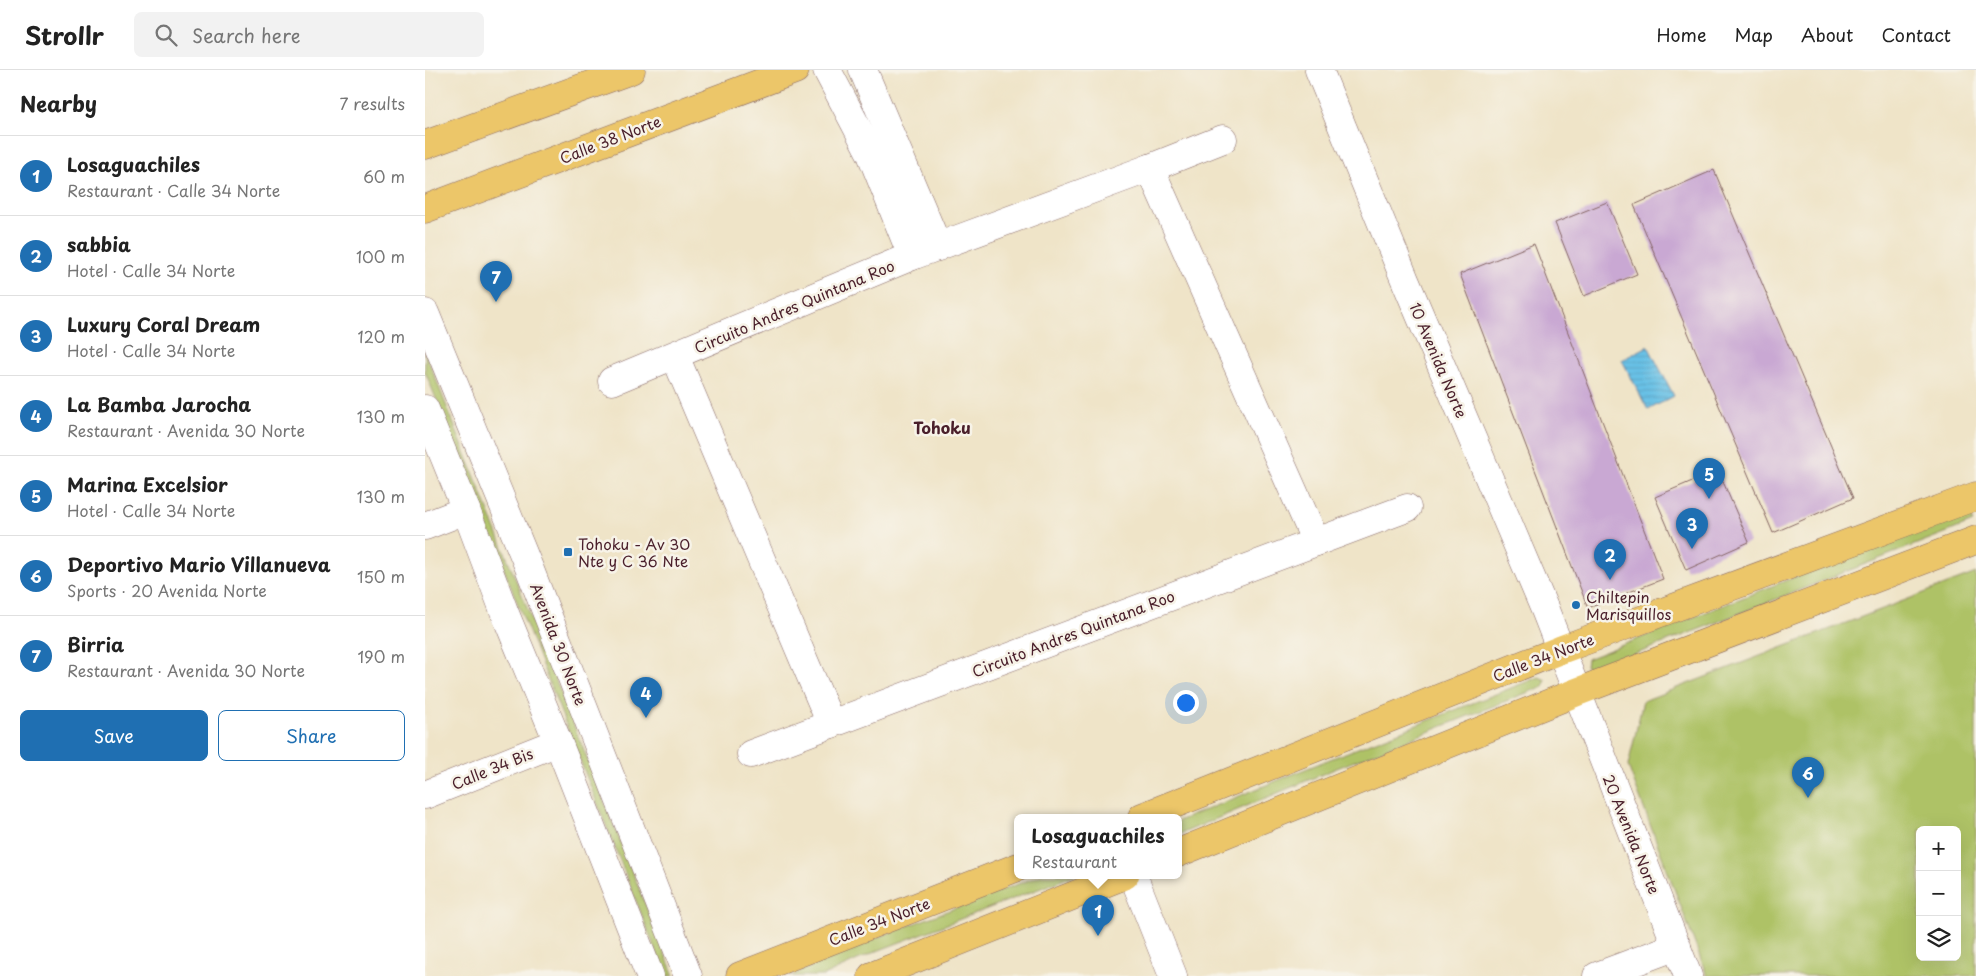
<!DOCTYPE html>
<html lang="en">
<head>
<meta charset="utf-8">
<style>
	body { margin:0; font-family:"Playpen Sans",sans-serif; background:#f2f2f2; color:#222 }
	.controls { position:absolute; right:15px; bottom:15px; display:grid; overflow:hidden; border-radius:8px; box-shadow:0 5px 20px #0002 }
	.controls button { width:45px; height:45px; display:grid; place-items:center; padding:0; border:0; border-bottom:1px solid #e0e0e0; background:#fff; color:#222; font:25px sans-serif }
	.you { position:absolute; left:760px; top:632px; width:18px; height:18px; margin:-12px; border:4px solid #fff; border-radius:50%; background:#1a73e8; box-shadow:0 0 0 8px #1a73e833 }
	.badge { display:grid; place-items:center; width:32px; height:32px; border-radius:50%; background:#1f6fb2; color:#fff; font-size:16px; font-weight:700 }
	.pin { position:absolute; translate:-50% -41px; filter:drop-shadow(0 1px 2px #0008) }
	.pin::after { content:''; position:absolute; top:26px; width:18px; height:15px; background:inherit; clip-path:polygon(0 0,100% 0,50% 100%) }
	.popup { position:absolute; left:589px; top:744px; width:168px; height:65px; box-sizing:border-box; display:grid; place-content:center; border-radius:8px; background:#fff; filter:drop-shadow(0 1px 4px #0005); font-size:16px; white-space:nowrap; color:#767676 }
	.popup b { font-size:19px; color:#222 }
	.popup::after { content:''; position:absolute; left:50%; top:100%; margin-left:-10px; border:10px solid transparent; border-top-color:#fff }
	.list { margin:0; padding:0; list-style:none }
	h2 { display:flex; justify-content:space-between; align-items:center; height:65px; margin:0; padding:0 20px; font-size:21px }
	h2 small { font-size:16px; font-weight:400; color:#767676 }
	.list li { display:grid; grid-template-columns:32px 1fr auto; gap:15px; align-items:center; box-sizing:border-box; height:80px; padding:0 20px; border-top:1px solid #e0e0e0 }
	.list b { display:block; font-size:19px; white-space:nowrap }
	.list p { margin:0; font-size:16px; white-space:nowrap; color:#767676 }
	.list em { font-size:16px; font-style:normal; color:#767676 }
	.actions { display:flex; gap:10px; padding:15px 20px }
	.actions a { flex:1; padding:11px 0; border:1px solid #1f6fb2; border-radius:8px; text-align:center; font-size:18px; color:#1f6fb2 }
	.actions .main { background:#1f6fb2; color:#fff }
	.icon { flex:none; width:28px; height:28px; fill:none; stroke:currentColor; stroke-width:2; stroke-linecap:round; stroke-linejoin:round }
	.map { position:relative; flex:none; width:1551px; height:906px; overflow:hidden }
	header { display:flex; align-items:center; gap:30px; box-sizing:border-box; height:70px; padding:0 25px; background:#fff; border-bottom:1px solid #e0e0e0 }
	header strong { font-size:24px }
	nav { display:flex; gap:28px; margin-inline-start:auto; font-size:18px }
	.search { width:350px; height:45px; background:#f2f2f2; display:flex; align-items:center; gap:12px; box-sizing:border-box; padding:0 18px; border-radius:8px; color:#767676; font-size:19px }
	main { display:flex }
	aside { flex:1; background:#fff }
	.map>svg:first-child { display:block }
</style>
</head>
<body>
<header>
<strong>Strollr</strong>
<div class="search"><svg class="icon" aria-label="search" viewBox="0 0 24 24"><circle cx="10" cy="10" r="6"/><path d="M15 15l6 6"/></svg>Search here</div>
<nav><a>Home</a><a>Map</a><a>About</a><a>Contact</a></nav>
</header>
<main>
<aside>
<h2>Nearby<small>7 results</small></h2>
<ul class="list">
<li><span class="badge">1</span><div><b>Losaguachiles</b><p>Restaurant · Calle 34 Norte</p></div><em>60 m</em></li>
<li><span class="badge">2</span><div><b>sabbia</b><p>Hotel · Calle 34 Norte</p></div><em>100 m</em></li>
<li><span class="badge">3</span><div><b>Luxury Coral Dream</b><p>Hotel · Calle 34 Norte</p></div><em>120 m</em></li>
<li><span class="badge">4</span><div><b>La Bamba Jarocha</b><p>Restaurant · Avenida 30 Norte</p></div><em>130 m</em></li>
<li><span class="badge">5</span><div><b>Marina Excelsior</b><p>Hotel · Calle 34 Norte</p></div><em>130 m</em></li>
<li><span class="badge">6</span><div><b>Deportivo Mario Villanueva</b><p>Sports · 20 Avenida Norte</p></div><em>150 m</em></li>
<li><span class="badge">7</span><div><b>Birria</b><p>Restaurant · Avenida 30 Norte</p></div><em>190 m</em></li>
</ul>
<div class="actions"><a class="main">Save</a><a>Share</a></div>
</aside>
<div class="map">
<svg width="1551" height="906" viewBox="0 0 1551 906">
	<defs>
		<pattern id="water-rules" width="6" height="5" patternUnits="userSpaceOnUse" patternTransform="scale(1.25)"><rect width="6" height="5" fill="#68c1e6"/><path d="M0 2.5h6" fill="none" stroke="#5ca5c5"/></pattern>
	</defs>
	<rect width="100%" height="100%" fill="#f7f3e8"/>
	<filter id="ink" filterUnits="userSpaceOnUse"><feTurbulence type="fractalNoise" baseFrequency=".02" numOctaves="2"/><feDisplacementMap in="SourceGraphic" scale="10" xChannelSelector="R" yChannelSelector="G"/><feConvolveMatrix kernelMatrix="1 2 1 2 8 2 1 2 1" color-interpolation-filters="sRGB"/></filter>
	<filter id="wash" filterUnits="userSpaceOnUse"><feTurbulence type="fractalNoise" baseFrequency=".0096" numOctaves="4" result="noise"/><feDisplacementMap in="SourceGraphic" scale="20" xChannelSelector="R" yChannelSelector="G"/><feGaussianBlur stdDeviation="1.12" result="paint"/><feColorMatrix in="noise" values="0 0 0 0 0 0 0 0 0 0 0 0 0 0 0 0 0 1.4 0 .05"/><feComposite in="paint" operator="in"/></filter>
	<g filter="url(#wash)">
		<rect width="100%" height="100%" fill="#efe4c8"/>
		<!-- grass -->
		<g fill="#aec266" stroke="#7c7048" fill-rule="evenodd">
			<path d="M0 282 249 906H241L0 301Z"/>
			<path d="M1537 441 1545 442 1548 452 1170 600 1161 597 1162 589Z"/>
			<path d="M1551 503V906H1282L1203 696 1218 631ZM1495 760H1532V887H1495Z"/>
			<path d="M1114 607 1121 610 1118 617 1114 618 912 698 753 765V751L905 689Z"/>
			<path d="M617 805H650L452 881 398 906H365L448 869Z"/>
		</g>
		<!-- water -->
		<path fill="url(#water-rules)" stroke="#597088" d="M1223 276 1249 326 1223 340 1197 290Z"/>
		<g id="blocks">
			<!-- building -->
			<g fill="#c9a8d3">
				<path d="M1289 100 1428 428 1348 463 1209 135Z"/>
				<path d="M1182 132 1212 204 1159 226 1130 153Z"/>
				<path d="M1109 174 1238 509 1163 538 1035 204Z"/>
				<path d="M1293 400 1324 472 1261 500 1230 427Z"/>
			</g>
		</g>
	</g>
	<g filter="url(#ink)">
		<use href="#blocks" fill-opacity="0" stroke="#846462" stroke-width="1"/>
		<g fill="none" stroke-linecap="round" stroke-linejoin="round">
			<!-- minor casing -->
			<g stroke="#846462" stroke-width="29">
				<g id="minor">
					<path d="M402 0 446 84 487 186"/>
					<path d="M438 0 513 177"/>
					<path d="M894 0 980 210 1120 540 1263 906"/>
					<path d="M725 98 891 472"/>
					<path d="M0 243 105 500 263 906"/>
					<path d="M250 286 406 654"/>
					<path d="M187 311 487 186 725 98 798 69"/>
					<path d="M0 339 41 440 79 541 133 672 225 906"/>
					<path d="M0 456 41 440"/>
					<path d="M326 684 982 438"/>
					<path d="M0 725 133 672"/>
					<path d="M708 805 748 906"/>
					<path d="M1172 906 1252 876"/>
				</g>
			</g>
			<!-- major casing -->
			<g stroke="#846462" stroke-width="29">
				<g id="major">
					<path d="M0 75 206 0"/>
					<path d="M0 139 370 0"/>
					<path d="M717 747 1135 580 1551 426"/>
					<path d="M753 783 1152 622 1551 470"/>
					<path d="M315 906 593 797"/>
					<path d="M447 906 700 805"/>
				</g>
			</g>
			<!-- minor -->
			<use href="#minor" stroke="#fff" stroke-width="28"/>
			<!-- major -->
			<use href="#major" stroke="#ecc669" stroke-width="28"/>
		</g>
	</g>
	<!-- markers -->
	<g fill="#1f6fb2" stroke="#f7f3e8" stroke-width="2">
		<rect x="138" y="477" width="10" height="10" rx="2.5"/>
		<circle cx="1151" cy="535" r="5"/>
	</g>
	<g text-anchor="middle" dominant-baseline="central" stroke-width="5" stroke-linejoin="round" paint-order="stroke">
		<!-- street labels -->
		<g font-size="15" fill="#4a1f2b" stroke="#f7f3e8">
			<text transform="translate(185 69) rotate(-21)">Calle 38 Norte</text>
			<text transform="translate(369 236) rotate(-23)">Circuito Andres Quintana Roo</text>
			<text transform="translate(1014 290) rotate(67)">10 Avenida Norte</text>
			<text transform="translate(648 563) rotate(-21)">Circuito Andres Quintana Roo</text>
			<text transform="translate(134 574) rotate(69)">Avenida 30 Norte</text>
			<text transform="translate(1118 587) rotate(-21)">Calle 34 Norte</text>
			<text transform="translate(67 698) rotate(-22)">Calle 34 Bis</text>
			<text transform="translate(1207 764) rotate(68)">20 Avenida Norte</text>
			<text transform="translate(454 851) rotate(-21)">Calle 34 Norte</text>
		</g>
		<!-- poi labels -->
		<g font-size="15" fill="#4a1f2b" stroke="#f7f3e8" text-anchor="start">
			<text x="153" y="473">Tohoku - Av 30<tspan x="153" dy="17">Nte y C 36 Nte</tspan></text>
			<text x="1161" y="526">Chiltepin<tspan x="1161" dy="17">Marisquillos</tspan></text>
		</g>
		<!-- neighbourhood labels -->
		<g font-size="16" font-weight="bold" fill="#4a1f2b" stroke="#f7f3e8">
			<text x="517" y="357">Tohoku</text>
		</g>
	</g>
</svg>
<div class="controls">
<button>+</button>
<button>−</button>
<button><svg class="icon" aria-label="layers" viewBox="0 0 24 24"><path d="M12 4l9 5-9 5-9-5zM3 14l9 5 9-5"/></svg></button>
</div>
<div class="you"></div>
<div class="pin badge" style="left:673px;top:866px">1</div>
<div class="popup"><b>Losaguachiles</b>Restaurant</div>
<div class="pin badge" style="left:1185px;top:510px">2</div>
<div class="pin badge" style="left:1267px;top:479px">3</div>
<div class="pin badge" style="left:221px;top:648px">4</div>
<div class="pin badge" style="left:1284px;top:429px">5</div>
<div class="pin badge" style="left:1383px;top:728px">6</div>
<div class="pin badge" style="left:71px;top:232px">7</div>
</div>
</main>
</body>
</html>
